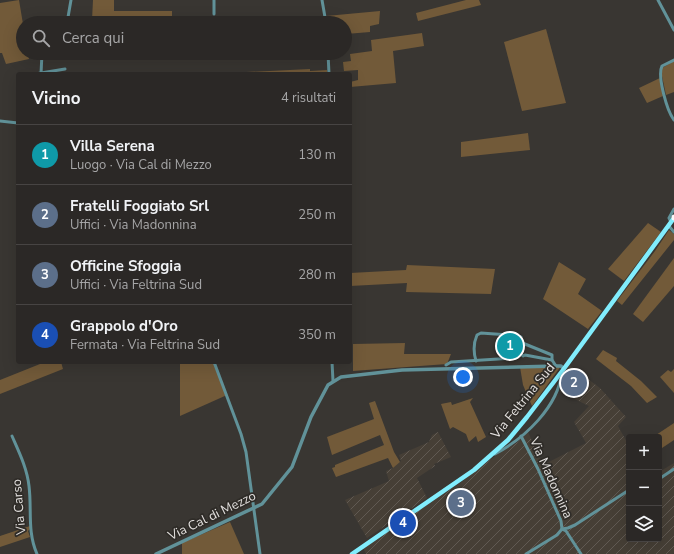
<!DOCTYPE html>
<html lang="it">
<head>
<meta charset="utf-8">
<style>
	body { margin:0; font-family:"Nunito Sans",sans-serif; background:#33302e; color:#f1f3f6 }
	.controls { position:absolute; right:12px; bottom:12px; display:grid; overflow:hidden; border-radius:4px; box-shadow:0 4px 16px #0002 }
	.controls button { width:36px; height:36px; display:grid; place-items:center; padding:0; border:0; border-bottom:1px solid #474443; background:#2b2826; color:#f1f3f6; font:20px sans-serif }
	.you { position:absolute; left:463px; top:377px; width:14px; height:14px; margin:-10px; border:3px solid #fff; border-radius:50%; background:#1a73e8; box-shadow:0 0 0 6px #1a73e833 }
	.badge { display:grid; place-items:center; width:26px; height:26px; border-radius:50%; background:#53cbdb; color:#fff; font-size:13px; font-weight:700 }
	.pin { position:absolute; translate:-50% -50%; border:2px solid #fff; box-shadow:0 1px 4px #0006 }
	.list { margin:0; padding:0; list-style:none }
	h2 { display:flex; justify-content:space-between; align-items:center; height:52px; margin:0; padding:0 16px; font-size:17px }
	h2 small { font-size:13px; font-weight:400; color:#a6a6a7 }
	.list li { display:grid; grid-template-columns:26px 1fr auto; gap:12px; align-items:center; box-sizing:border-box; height:60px; padding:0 16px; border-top:1px solid #474443 }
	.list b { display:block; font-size:15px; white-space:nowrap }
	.list p { margin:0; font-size:13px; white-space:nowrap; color:#a6a6a7 }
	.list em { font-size:13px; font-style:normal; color:#a6a6a7 }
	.icon { flex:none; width:22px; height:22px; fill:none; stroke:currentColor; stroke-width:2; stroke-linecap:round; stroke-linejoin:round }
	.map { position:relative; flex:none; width:674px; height:554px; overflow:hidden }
	.search { position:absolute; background:#2b2826; box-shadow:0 4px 16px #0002; left:16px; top:16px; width:336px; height:44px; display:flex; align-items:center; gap:10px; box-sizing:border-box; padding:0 14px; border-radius:22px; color:#a6a6a7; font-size:15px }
	.panel { position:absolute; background:#2b2826; box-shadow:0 4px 16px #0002; left:16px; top:72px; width:336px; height:292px; border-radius:4px }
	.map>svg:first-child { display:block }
</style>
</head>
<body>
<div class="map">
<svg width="674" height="554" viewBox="0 0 674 554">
	<defs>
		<pattern id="industrial-furrows" width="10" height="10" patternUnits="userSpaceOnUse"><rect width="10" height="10" fill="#463f36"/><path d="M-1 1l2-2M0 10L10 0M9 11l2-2" fill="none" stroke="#615a53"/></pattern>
	</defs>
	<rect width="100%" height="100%" fill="#393632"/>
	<!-- industrial -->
	<g fill="url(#industrial-furrows)">
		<path d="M569 365 600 388 626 417 618 426 629 446V539H659V472L674 463V553L673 554H366L363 548 460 483 498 454 518 442 528 432 543 465 586 443 574 422 589 406 560 392Z"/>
		<path d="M438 432 451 457 434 464 435 466 417 478 427 498 367 538 345 500 389 481 386 471 393 468 401 461 399 455 429 442 432 435Z"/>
	</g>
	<!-- grass -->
	<g fill="#725a39">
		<path d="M19 0 23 24V53H28L29 59 6 64 2 53H0V3Z"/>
		<path d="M93 0H114V11H172V23H113V21L92 20Z"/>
		<path d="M466 0H479L481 5 418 21 416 13Z"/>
		<path d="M380 11 379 24 370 26V32L346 34 345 23H327L326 16Z"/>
		<path d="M546 29 566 103 522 111 504 42Z"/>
		<path d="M422 33 424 46 393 51 396 83 350 87V82L358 80V70L344 71 343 62 351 61 350 54 372 51 371 40Z"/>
		<path d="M674 61V92L666 95 662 76V68Z"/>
		<path d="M310 69V71L327 70V74H246V72Z"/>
		<path d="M660 78 663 96 647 103 639 88Z"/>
		<path d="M528 133 530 150 461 157V142Z"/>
		<path d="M648 223 661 232 624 281 608 269Z"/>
		<path d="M669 230 674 234V240L622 305 617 301 655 251Z"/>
		<path d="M674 258V286L643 322 633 314Z"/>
		<path d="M559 262 586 279 578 294 602 311 588 329 543 299Z"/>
		<path d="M407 265 495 269 491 294 406 292 407 283 350 286V273L406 270Z"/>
		<path d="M405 343 404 354H451L447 364 353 371V344Z"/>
		<path d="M603 350 617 358 616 361 641 381 657 397 647 403 631 386 596 359Z"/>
		<path d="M45 362H61L63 369 0 394V380Z"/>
		<path d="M180 362H214L227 395 180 416Z"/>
		<path d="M561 366 532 406 523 385 520 367Z"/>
		<path d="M674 369V393L660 377 668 370 671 372Z"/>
		<path d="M473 398 470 402 486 437 478 442 476 436 469 442 466 434 453 427 450 429 441 404 451 402 452 405Z"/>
		<path d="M375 401 394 452 400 462 393 468 388 458 336 477 332 468 335 467V465L384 445 380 435 332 455 327 437 374 419 369 403Z"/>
		<path d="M674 423V440L659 450V437H653Z"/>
		<path d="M230 522 244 554H182V543Z"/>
		<path d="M30 526V529L28 531 30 537 0 547V536Z"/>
	</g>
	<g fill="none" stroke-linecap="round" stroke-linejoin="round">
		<!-- minor -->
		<g stroke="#619299" stroke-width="3">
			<path d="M322 0 326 23"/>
			<path d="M658 0 674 30"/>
			<path d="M214 14V0"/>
			<path d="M67 23 71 0"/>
			<path d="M328 53 329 74"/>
			<path d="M674 60 662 66C657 76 667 111 674 120"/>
			<path d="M35 74 65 69"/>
			<path d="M41 74 42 53"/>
			<path d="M0 121 18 123"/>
			<path d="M671 222 669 218 674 209"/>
			<path d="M669 226 674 232"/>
			<path d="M517 354H521L523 356 525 355 552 360"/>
			<path d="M476 361C473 351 473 344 477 335L481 333 509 335 521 337 520 342"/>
			<path d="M214 362 241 434 246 452 260 554"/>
			<path d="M332 362 333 381"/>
			<path d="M446 365 451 362 516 358 520 342 552 355V360L556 366"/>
			<path d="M12 436C19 452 27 468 29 486 32 510 27 531 37 554"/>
			<path d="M521 436 538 469 561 521 562 529"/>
			<path d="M495 454C525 438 558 407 562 372"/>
			<path d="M659 479 674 469"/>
			<path d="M562 529 566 531 581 554"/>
			<path d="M526 554 557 535 562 529 568 528 575 525 629 490"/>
		</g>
		<!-- tertiary -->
		<path stroke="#619299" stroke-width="3.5" d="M156 554 262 504 292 467 311 417 328 385 341 377 402 370 556 366H561L564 369"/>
		<!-- primary -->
		<path stroke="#81edfd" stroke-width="4.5" d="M352 554 474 470 508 440 527 417 563 370 674 218"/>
		<!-- motorway -->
		<path stroke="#fafafa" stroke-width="5" d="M674 218V217"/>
	</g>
	<g text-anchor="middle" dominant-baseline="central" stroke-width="3.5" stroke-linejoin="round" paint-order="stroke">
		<!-- street labels -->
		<g font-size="13" fill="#e4e1df" stroke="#2f2c28">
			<text transform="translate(523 401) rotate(-51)">Via Feltrina Sud</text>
			<text transform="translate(551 478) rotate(66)">Via Madonnina</text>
			<text transform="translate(19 507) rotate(-95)">Via Carso</text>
			<text transform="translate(212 516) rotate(-26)">Via Cal di Mezzo</text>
		</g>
	</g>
</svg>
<div class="controls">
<button>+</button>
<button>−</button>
<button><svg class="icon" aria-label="layers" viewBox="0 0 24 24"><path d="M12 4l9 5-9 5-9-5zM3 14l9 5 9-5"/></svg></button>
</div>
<div class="you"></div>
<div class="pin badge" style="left:510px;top:346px;background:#0f9aa8">1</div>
<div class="pin badge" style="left:574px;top:383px;background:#5c6f8a">2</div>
<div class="pin badge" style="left:461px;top:503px;background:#5c6f8a">3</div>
<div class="pin badge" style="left:403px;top:523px;background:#1a4fb4">4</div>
<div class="search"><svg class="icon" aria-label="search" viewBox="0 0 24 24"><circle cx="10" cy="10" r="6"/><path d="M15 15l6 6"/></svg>Cerca qui</div>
<section class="panel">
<h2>Vicino<small>4 risultati</small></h2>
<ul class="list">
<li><span class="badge" style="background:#0f9aa8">1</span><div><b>Villa Serena</b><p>Luogo · Via Cal di Mezzo</p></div><em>130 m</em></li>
<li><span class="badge" style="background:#5c6f8a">2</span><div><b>Fratelli Foggiato Srl</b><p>Uffici · Via Madonnina</p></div><em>250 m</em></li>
<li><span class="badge" style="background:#5c6f8a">3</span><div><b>Officine Sfoggia</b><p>Uffici · Via Feltrina Sud</p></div><em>280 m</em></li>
<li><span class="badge" style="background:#1a4fb4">4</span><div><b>Grappolo d'Oro</b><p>Fermata · Via Feltrina Sud</p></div><em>350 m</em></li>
</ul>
</section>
</div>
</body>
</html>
